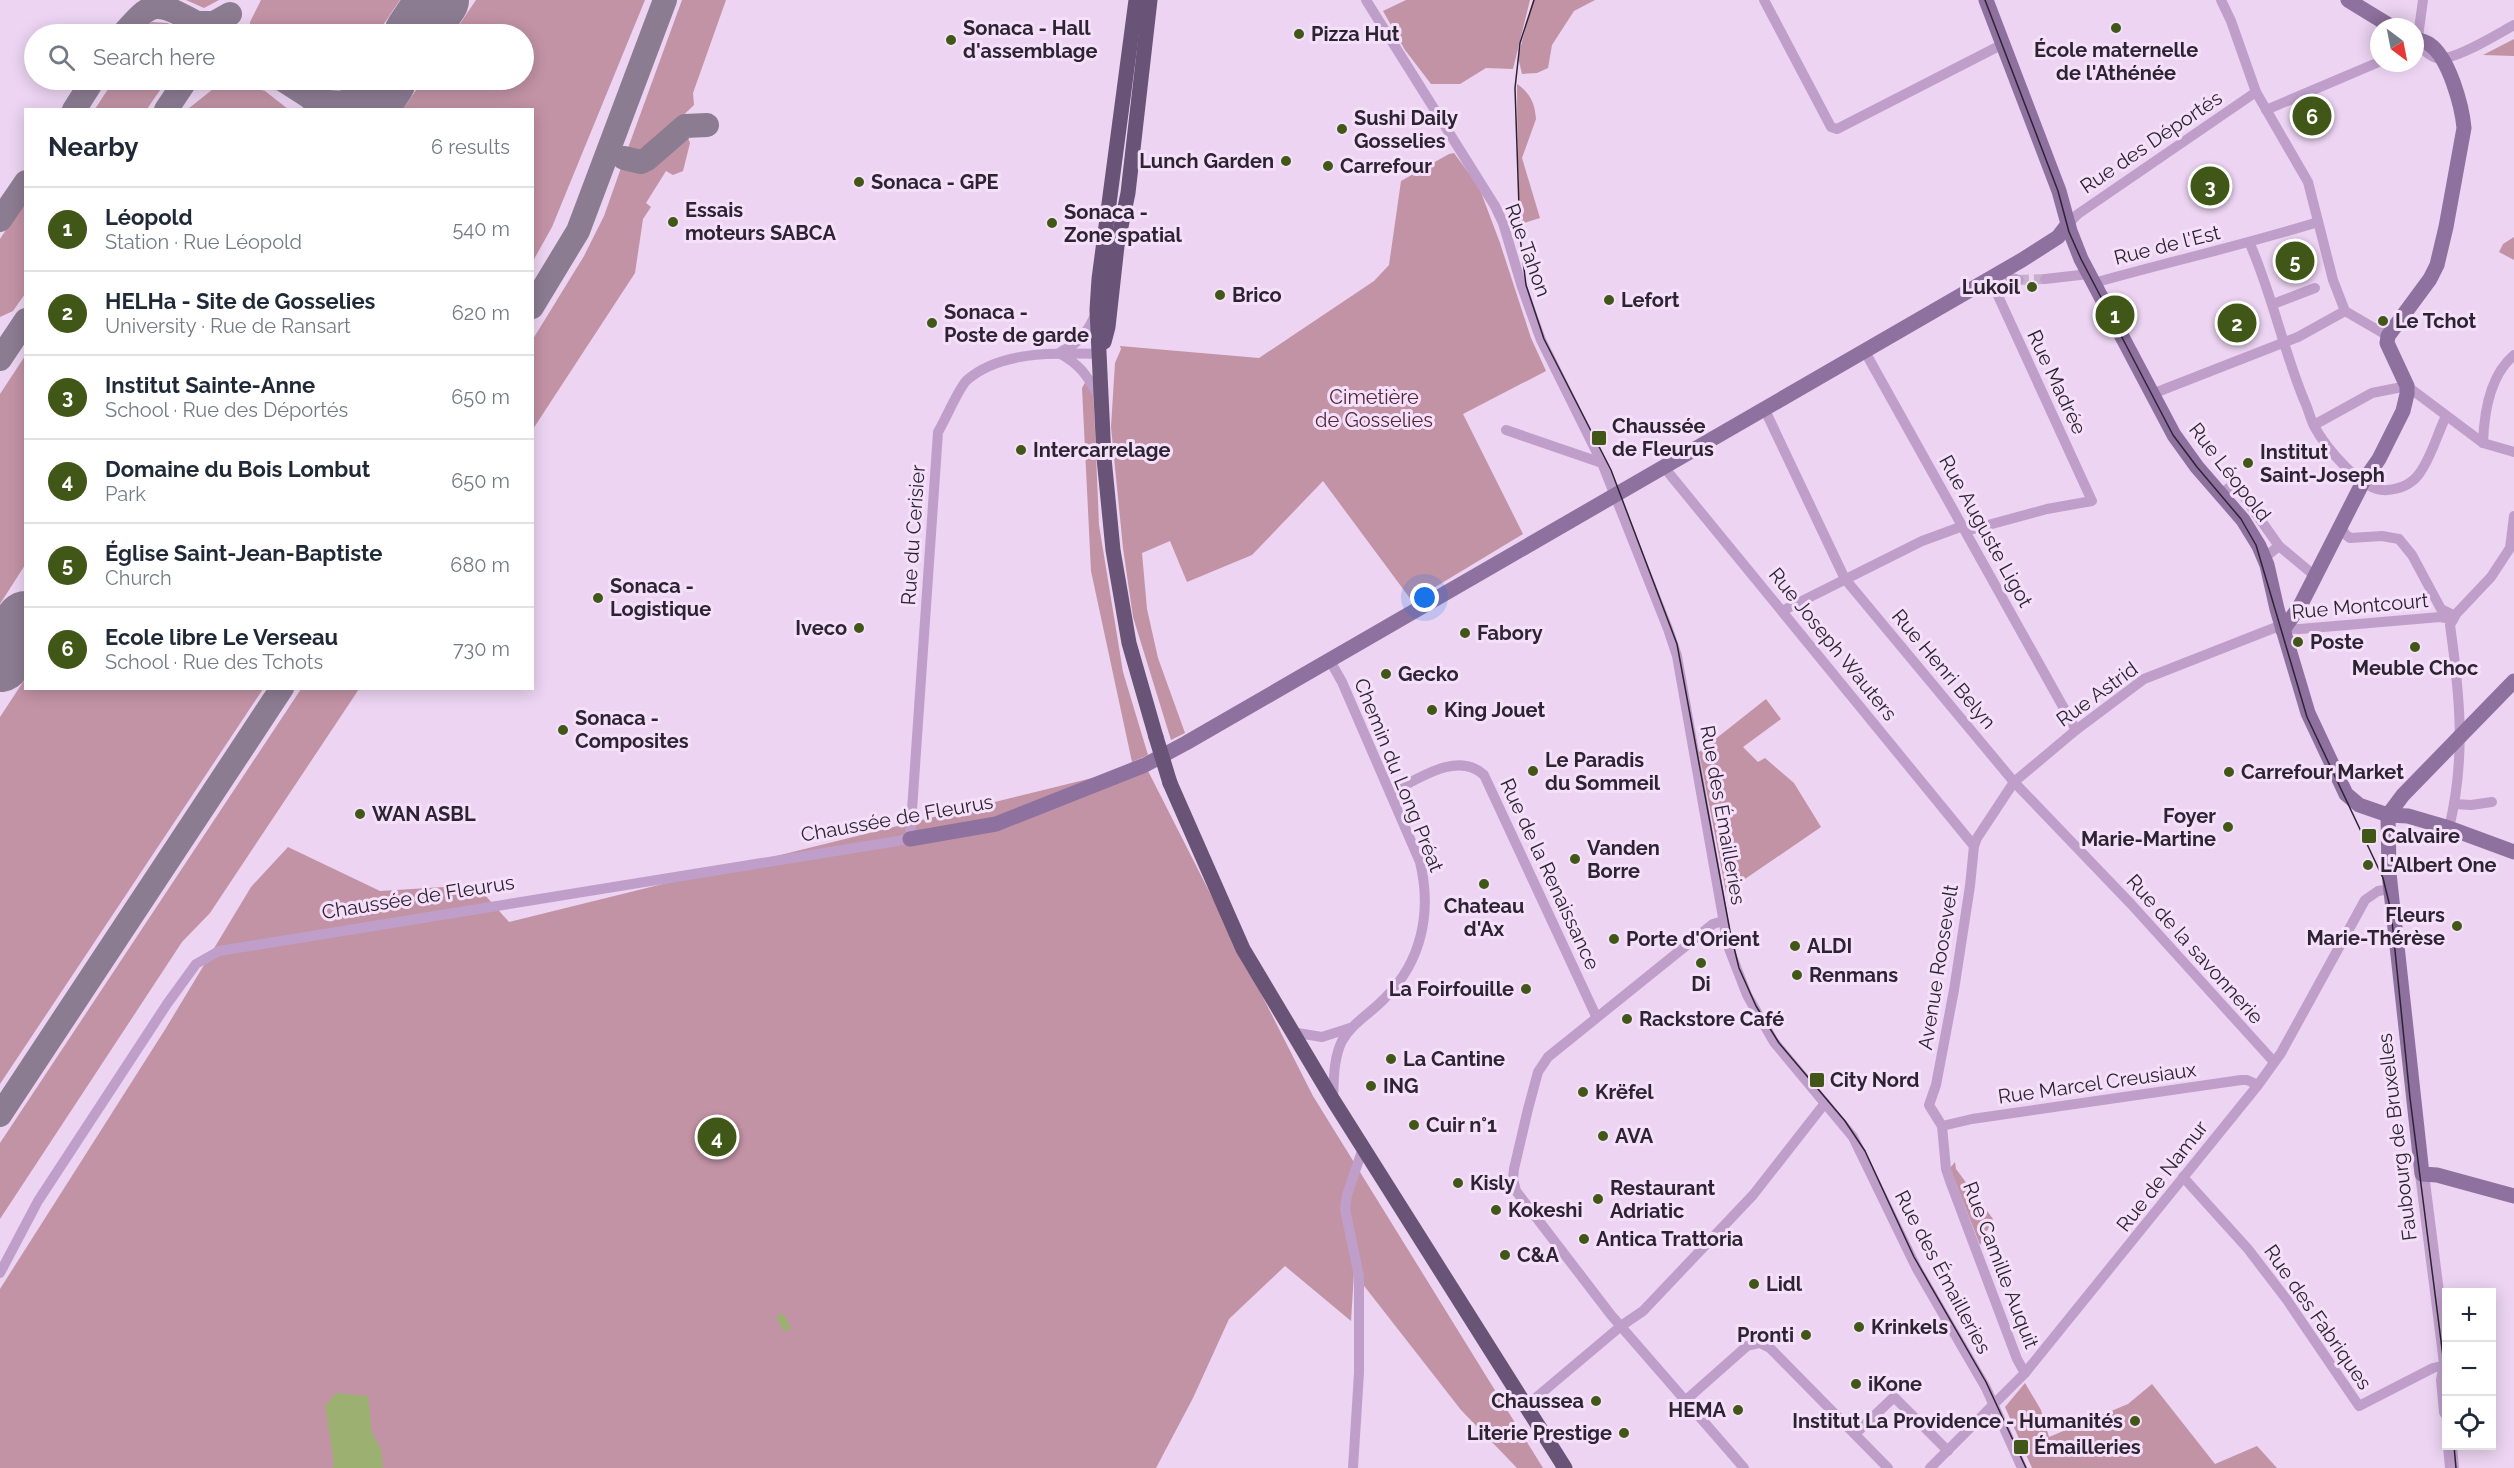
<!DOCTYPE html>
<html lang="en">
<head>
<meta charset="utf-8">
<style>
	body { margin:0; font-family:Raleway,sans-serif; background:#f2f2f3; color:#1f2937 }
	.controls { position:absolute; right:18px; bottom:18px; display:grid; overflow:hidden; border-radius:0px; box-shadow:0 3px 15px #0003 }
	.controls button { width:54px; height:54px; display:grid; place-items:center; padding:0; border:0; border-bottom:2px solid #e0e1e3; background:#fff; color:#1f2937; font:30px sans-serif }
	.compass { position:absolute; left:2370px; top:18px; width:54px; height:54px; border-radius:50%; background:#fff; box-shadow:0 3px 15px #0003; rotate:148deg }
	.you { position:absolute; left:1425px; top:598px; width:21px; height:21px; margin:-15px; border:4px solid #fff; border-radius:50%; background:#1a73e8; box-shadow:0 0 0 9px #1a73e833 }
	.badge { display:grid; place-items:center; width:39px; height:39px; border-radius:50%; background:#415717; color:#fff; font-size:20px; font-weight:700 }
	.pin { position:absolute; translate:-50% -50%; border:3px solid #fff; box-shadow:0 2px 6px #0006 }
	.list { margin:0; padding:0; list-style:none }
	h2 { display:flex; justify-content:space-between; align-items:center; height:78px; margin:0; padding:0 24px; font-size:26px }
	h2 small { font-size:20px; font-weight:400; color:#747a83 }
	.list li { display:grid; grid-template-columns:39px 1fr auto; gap:18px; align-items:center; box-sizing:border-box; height:84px; padding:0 24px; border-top:2px solid #e0e1e3 }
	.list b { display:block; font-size:22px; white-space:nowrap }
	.list p { margin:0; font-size:20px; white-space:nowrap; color:#747a83 }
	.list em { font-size:20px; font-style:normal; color:#747a83 }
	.icon { flex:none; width:33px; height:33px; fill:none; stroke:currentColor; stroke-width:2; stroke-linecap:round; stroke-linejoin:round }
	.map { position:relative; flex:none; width:2514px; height:1468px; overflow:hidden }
	.search { position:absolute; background:#fff; box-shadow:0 3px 15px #0003; left:24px; top:24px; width:510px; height:66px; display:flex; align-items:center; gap:15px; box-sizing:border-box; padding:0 21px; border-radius:33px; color:#747a83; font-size:22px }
	.panel { position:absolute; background:#fff; box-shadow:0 3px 15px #0003; left:24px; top:108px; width:510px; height:582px; border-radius:0px }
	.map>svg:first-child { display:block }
</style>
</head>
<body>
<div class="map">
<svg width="2514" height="1468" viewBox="0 0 2514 1468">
	<rect width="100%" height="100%" fill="#ecd4f2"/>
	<!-- green -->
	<g fill="#c293a5">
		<path d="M186 0H219L204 8Z"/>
		<path d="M261 0H400L377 34H251L250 22Z"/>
		<path d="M476 0H645L552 227 533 261 532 110 403 109 423 80H524V34H453Z"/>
		<path d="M682 0H726L693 93 694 105 648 149 641 151 628 148Z"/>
		<path d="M1406 0H1530L1513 69 1486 68 1460 84H1431L1405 50 1383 11Z"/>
		<path d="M1533 0H1595L1574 11 1552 45 1548 68 1537 73 1522 74 1518 57Z"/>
		<path d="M152 22 168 23 181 34H136L139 29Z"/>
		<path d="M2514 39V56L2483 55Z"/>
		<path d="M114 80H167L147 109H95Z"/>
		<path d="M311 80H345C333 89 323 86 311 80Z"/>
		<path d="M229 82 265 91 288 109H188L218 85Z"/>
		<path d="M1517 84C1530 93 1535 103 1536 119L1522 158 1540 218 1524 223 1520 219C1518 174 1517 129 1517 84Z"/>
		<path d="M683 137 688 138 690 143 683 171 673 175 666 171 646 203 651 207 643 219 635 273 533 429V339L584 256 604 216 621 168C655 177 660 153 683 137Z"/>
		<path d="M1454 153 1479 187 1500 243 1531 338 1546 371 1463 414 1523 534 1412 601 1323 481 1252 555 1187 582 1170 541 1142 553 1147 609 1158 658 1185 733 1171 740 1133 617 1123 548 1111 427 1115 363 1121 349 1120 346 1259 358 1374 281 1389 265 1401 181 1449 154Z"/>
		<path d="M25 201V294L13 311 0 317V239Z"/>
		<path d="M2514 237V260L2499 252 2503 244Z"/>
		<path d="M25 356V565L0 604V394Z"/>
		<path d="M1086 381 1093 384 1099 525 1123 672 1148 755 1132 762 1091 571 1082 388Z"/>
		<path d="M25 679 26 688 263 689 0 1084V717Z"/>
		<path d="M301 689H359L210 913 182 942 0 1219V1143Z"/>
		<path d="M1766 699 1781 719 1743 747 1758 762 1765 758 1794 783 1821 827 1726 892 1699 752Z"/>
		<path d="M1145 765 1313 1096 1543 1468H1517L1461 1410 1354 1273 1351 1321 1285 1266 1229 1319 1193 1398 1156 1468H0V1289L166 1028 251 887 288 847 380 891 476 885 509 922Z"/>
		<path d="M1955 1162 1956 1169 1993 1219 1980 1245 1950 1168Z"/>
		<path d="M2025 1383 2041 1410 2049 1437 2128 1404 2152 1384 2215 1464 2257 1446 2277 1468H2032L2005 1407Z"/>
	</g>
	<!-- water -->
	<g fill="#9cb171">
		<path d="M783 1313 791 1328 784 1332 776 1317Z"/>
		<path d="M336 1393 368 1396 372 1433 381 1449 383 1468H332L334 1464 325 1406Z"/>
	</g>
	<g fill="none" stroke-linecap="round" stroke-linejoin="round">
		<!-- taxiway -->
		<g stroke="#8c7c92" stroke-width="24">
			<path d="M123 34C153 0 154 0 197 23"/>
			<path d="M204 34 197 23H214L230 14"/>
			<path d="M283 80 311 98"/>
			<path d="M74 110 93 80"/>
			<path d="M166 110 186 80"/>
			<path d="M321 110 311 98C344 108 360 102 385 80"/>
			<path d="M624 158 641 162 647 159 685 126 707 125"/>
			<path d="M0 220 26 182"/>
			<path d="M532 307 578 231 665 0"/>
			<path d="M0 359 26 320"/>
			<path d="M0 1115 282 688"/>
		</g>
		<!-- runway -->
		<g stroke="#8c7c92" stroke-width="62">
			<path d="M415 34 438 0"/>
			<path d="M365 110 385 80"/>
			<path d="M0 661 26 622"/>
		</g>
		<!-- minor-tunnel -->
		<path stroke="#c6b1cc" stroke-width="10" stroke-dasharray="10 5" stroke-linecap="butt" d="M2019 280 2045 279"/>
		<!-- minor -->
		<g stroke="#bf9fca" stroke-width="10">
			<path d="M1366 0 1495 206 1503 223 1522 287 1541 340 1602 463 1668 629 1677 656 1728 946 1747 995 1774 1042 1853 1137 1917 1269 1986 1388 2022 1468"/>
			<path d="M1764 0 1831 127 1837 129 2003 44"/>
			<path d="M2221 0 2231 21 2256 92 2308 182 2333 280 2345 311"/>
			<path d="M2417 44C2422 49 2429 56 2436 58 2452 63 2499 33 2514 25"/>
			<path d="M2417 44 2423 0"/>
			<path d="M2266 110 2379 62"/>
			<path d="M2068 224 2078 214 2256 92"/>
			<path d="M2250 244C2272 294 2283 349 2304 400 2308 408 2310 418 2314 426 2325 446 2362 493 2387 490 2399 489 2411 485 2419 474 2431 458 2437 435 2446 416"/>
			<path d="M2005 269 2009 277 2019 280"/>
			<path d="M2045 279 2089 274"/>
			<path d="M2094 283C2168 262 2244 245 2318 222"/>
			<path d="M2273 304 2315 288"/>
			<path d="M2345 311 2388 336"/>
			<path d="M1864 350 2076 730"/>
			<path d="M1062 351C1079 343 1088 332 1095 315"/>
			<path d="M1059 353C1082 366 1087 376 1100 398"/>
			<path d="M2152 394 2298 337 2345 311"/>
			<path d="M1764 408 1845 579 2014 782 2131 904 2274 1062"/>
			<path d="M2314 425 2372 393 2407 386 2483 443 2514 452"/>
			<path d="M1506 430 1602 463"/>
			<path d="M2483 443C2484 413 2490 375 2514 355"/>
			<path d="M1663 466 1974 846"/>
			<path d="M2221 494 2230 487 2238 488 2279 546 2264 558"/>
			<path d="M2342 528 2345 534 2350 538 2382 536 2399 539 2412 555 2441 609 2455 616"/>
			<path d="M1966 531 2047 509 2092 501 1994 287 1988 279"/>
			<path d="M2279 546 2315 576"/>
			<path d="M1782 611 1922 541 1963 526"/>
			<path d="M1329 659 1342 682 1420 862C1432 912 1422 961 1385 998 1371 1013 1352 1023 1342 1041 1333 1059 1334 1081 1333 1100"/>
			<path d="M1390 793C1417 780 1457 750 1484 775L1596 1016"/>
			<path d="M2454 804 2471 805 2492 802"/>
			<path d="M2449 828C2466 758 2460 696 2450 625L2456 614 2491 577 2510 548 2514 516"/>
			<path d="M1723 921 1713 924 1548 1057 1538 1072 1528 1109 1514 1169 1513 1179 1516 1191 1611 1315 1744 1468"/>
			<path d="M1291 1032 1322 1037 1350 1028"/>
			<path d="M1942 1126 1972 1119 2241 1080H2247L2258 1085"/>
			<path d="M2183 1177 2248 1249 2287 1300 2359 1406 2433 1368 2446 1365"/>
			<path d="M0 1273 38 1201 167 1004 196 964 219 951 910 839 938 432C945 421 959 387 967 380 1002 350 1057 353 1101 354"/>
			<path d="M2025 1373 2017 1359 1950 1181 1946 1169 1942 1126 1929 1105 1936 1085 1954 990 1970 886 1974 846 1977 838 2014 782 2076 730 2144 679 2274 628 2300 629 2440 617 2453 620"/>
			<path d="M1686 1400 1747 1346 1760 1343 1770 1348 1888 1468"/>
			<path d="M1526 1406 1621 1326 1643 1311 1753 1195 1825 1103"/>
			<path d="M1855 1434 1894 1397 1948 1451"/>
			<path d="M1353 1468 1359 1373V1276L1345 1209 1347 1195 1363 1148"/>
			<path d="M1930 1468 2025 1373 2258 1085 2281 1053 2365 900 2378 891 2391 889"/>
		</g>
		<!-- tertiary -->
		<g stroke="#bf9fca" stroke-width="14">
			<path d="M2422 1174 2446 1363"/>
			<path d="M2446 1365 2443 1380 2446 1412"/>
			<path d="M2450 1446 2452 1468"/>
		</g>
		<!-- secondary -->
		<g stroke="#8e719e" stroke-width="15">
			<path d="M1986 0 2059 191 2070 231 2081 259 2174 435 2197 467 2243 520 2259 546 2267 565 2277 609 2308 713 2346 794 2359 805 2388 815 2408 816 2449 828 2514 852"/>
			<path d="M2348 0 2392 27"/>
			<path d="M2283 630 2300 606 2363 482 2379 459 2403 411 2407 394V386L2387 343 2388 336 2430 279 2437 265 2446 227 2464 128C2462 106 2449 57 2429 44 2425 41 2419 40 2415 39"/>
			<path d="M2514 681 2403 795 2388 815 2389 873 2422 1174 2437 1175 2514 1196"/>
			<path d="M910 839 996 824 1145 765 1186 743 2022 260 2058 237 2068 224"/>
		</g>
		<!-- primary -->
		<g stroke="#695377" stroke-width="15">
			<path d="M1136 0 1099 279 1097 310 1104 458 1113 550 1129 643 1156 737"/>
			<path d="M1104 342 1108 327 1117 246 1128 193 1150 0"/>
			<path d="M1170 783 1243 949 1333 1100 1565 1468"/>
		</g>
		<!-- tram -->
		<g stroke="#2d2333" stroke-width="1.5">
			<path d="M1534 0 1520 43 1515 88 1520 237 1526 285 1544 339 1611 470 1677 644 1730 931 1739 968 1756 1006 1779 1043 1845 1121 1865 1151 1914 1257 1986 1382 2026 1468"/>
			<path d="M1985 0 2058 191 2069 232 2081 259 2173 435 2197 467 2241 519 2256 545 2307 717 2383 878 2391 911 2410 1098 2446 1380"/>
			<path d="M2454 1446 2456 1468"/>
		</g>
		<!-- primary-bridge -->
		<path stroke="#695377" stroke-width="15" d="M1156 737 1170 783"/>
	</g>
	<!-- markers -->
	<g fill="#415717" stroke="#f5e0fa" stroke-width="2">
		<circle cx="2116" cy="28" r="6"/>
		<circle cx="1299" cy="34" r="6"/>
		<circle cx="951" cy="40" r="6"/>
		<circle cx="1342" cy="129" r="6"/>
		<circle cx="1286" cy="161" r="6"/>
		<circle cx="1328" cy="166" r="6"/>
		<circle cx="859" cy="182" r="6"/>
		<circle cx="673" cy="222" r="6"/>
		<circle cx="1052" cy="223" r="6"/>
		<circle cx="2032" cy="287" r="6"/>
		<circle cx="1220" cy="295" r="6"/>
		<circle cx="1609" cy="300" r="6"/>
		<circle cx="2383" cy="321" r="6"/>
		<circle cx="932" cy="323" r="6"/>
		<rect x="1591" y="430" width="16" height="16" rx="3"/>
		<circle cx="1021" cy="450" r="6"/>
		<circle cx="2248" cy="463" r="6"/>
		<circle cx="598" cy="598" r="6"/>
		<circle cx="859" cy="628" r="6"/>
		<circle cx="1465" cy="633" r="6"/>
		<circle cx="2298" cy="642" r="6"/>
		<circle cx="2415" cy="647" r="6"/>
		<circle cx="1386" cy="674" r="6"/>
		<circle cx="1432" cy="710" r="6"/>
		<circle cx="563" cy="730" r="6"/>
		<circle cx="1533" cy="771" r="6"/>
		<circle cx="2229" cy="772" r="6"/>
		<circle cx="360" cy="814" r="6"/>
		<circle cx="2228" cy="827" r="6"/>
		<rect x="2361" y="828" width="16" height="16" rx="3"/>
		<circle cx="1575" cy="859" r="6"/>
		<circle cx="2368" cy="865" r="6"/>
		<circle cx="1484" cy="884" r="6"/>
		<circle cx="2457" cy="926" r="6"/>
		<circle cx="1614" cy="939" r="6"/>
		<circle cx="1795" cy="946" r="6"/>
		<circle cx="1701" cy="963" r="6"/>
		<circle cx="1797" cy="975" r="6"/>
		<circle cx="1526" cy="989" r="6"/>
		<circle cx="1627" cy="1019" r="6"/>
		<circle cx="1391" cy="1059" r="6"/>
		<rect x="1809" y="1072" width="16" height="16" rx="3"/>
		<circle cx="1371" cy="1086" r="6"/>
		<circle cx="1583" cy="1092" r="6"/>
		<circle cx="1414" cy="1125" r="6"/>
		<circle cx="1603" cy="1136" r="6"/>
		<circle cx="1458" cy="1183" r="6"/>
		<circle cx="1598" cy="1199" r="6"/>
		<circle cx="1496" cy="1210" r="6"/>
		<circle cx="1584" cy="1239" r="6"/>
		<circle cx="1505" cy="1255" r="6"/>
		<circle cx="1754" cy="1284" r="6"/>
		<circle cx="1859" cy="1327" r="6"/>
		<circle cx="1806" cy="1335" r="6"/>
		<circle cx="1856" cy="1384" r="6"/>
		<circle cx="1596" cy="1401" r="6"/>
		<circle cx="1738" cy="1410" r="6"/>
		<circle cx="2135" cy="1421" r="6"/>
		<circle cx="1624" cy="1433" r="6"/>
		<rect x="2013" y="1439" width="16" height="16" rx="3"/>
	</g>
	<g text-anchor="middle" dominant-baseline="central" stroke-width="6" stroke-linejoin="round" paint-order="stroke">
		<!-- poi labels -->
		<g font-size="20" font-weight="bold" fill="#2d2333" stroke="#f5e0fa" text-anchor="start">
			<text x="963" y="28">Sonaca - Hall<tspan x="963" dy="23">d'assemblage</tspan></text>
			<text x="1311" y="34">Pizza Hut</text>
			<text x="2116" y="50" text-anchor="middle">École maternelle<tspan x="2116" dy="23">de l'Athénée</tspan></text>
			<text x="1354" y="118">Sushi Daily<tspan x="1354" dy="23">Gosselies</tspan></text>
			<text x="1274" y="161" text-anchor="end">Lunch Garden</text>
			<text x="1340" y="166">Carrefour</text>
			<text x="871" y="182">Sonaca - GPE</text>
			<text x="685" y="210">Essais<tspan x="685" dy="23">moteurs SABCA</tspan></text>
			<text x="1064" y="212">Sonaca -<tspan x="1064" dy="23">Zone spatial</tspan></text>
			<text x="2020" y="287" text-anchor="end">Lukoil</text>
			<text x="1232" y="295">Brico</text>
			<text x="1621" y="300">Lefort</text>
			<text x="944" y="312">Sonaca -<tspan x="944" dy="23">Poste de garde</tspan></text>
			<text x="2395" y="321">Le Tchot</text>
			<text x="1612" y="426">Chaussée<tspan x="1612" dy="23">de Fleurus</tspan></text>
			<text x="1033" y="450">Intercarrelage</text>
			<text x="2260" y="452">Institut<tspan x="2260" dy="23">Saint-Joseph</tspan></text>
			<text x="610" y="586">Sonaca -<tspan x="610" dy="23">Logistique</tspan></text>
			<text x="847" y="628" text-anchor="end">Iveco</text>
			<text x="1477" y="633">Fabory</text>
			<text x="2310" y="642">Poste</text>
			<text x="2415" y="668" text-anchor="middle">Meuble Choc</text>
			<text x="1398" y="674">Gecko</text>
			<text x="1444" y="710">King Jouet</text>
			<text x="575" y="718">Sonaca -<tspan x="575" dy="23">Composites</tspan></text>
			<text x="1545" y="760">Le Paradis<tspan x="1545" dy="23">du Sommeil</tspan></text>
			<text x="2241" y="772">Carrefour Market</text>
			<text x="372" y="814">WAN ASBL</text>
			<text x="2216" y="816" text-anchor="end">Foyer<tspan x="2216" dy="23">Marie-Martine</tspan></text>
			<text x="2382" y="836">Calvaire</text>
			<text x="1587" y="848">Vanden<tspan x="1587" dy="23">Borre</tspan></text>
			<text x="2380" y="865">L'Albert One</text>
			<text x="1484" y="906" text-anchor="middle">Chateau<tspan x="1484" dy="23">d'Ax</tspan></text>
			<text x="2445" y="915" text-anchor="end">Fleurs<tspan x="2445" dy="23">Marie-Thérèse</tspan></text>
			<text x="1626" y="939">Porte d'Orient</text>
			<text x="1807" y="946">ALDI</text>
			<text x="1809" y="975">Renmans</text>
			<text x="1701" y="984" text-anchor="middle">Di</text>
			<text x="1514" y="989" text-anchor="end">La Foirfouille</text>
			<text x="1639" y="1019">Rackstore Café</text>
			<text x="1403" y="1059">La Cantine</text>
			<text x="1830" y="1080">City Nord</text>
			<text x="1383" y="1086">ING</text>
			<text x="1595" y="1092">Krëfel</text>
			<text x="1426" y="1125">Cuir n°1</text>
			<text x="1615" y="1136">AVA</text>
			<text x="1470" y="1183">Kisly</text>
			<text x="1610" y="1188">Restaurant<tspan x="1610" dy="23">Adriatic</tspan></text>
			<text x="1508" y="1210">Kokeshi</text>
			<text x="1596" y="1239">Antica Trattoria</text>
			<text x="1517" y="1255">C&amp;A</text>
			<text x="1766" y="1284">Lidl</text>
			<text x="1871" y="1327">Krinkels</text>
			<text x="1794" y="1335" text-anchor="end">Pronti</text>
			<text x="1868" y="1384">iKone</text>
			<text x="1584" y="1401" text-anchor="end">Chaussea</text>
			<text x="1726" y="1410" text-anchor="end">HEMA</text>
			<text x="2123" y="1421" text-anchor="end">Institut La Providence - Humanités</text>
			<text x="1612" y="1433" text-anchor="end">Literie Prestige</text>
			<text x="2034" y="1447">Émailleries</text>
		</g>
		<!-- street labels -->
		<g font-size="20" fill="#2d2333" stroke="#f5e0fa">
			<text transform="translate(2151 142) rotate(-34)">Rue des Déportés</text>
			<text transform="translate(2167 245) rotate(-14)">Rue de l'Est</text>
			<text transform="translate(1528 250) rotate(70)">Rue Tahon</text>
			<text transform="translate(2057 382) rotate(65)">Rue Madrée</text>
			<text transform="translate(2230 472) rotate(52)">Rue Léopold</text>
			<text transform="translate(1986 531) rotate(61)">Rue Auguste Ligot</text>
			<text transform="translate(913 535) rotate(-86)">Rue du Cerisier</text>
			<text transform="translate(2360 606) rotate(-5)">Rue Montcourt</text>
			<text transform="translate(1833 644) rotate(51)">Rue Joseph Wauters</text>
			<text transform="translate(1944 669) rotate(50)">Rue Henri Belyn</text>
			<text transform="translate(2097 694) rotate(-36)">Rue Astrid</text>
			<text transform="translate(1399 775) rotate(68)">Chemin du Long Préat</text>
			<text transform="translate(1723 815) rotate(80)">Rue des Émailleries</text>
			<text transform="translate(897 818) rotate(-10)">Chaussée de Fleurus</text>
			<text transform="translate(1550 874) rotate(65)">Rue de la Renaissance</text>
			<text transform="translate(418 897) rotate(-9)">Chaussée de Fleurus</text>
			<text transform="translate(2195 949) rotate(48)">Rue de la savonnerie</text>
			<text transform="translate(1938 967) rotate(-81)">Avenue Roosevelt</text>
			<text transform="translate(2097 1083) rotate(-8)">Rue Marcel Creusiaux</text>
			<text transform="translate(2397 1137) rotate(-97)">Faubourg de Bruxelles</text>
			<text transform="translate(2162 1176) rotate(-52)">Rue de Namur</text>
			<text transform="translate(2001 1265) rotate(69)">Rue Camille Auquit</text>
			<text transform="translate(1943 1272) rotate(62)">Rue des Émailleries</text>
			<text transform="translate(2318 1317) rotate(55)">Rue des Fabriques</text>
		</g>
		<!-- park labels -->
		<g font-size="20" fill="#532636" stroke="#f5e0fa">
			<text x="1374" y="397">Cimetière<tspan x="1374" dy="23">de Gosselies</tspan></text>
		</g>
	</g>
</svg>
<div class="controls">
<button>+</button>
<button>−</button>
<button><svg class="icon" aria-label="locate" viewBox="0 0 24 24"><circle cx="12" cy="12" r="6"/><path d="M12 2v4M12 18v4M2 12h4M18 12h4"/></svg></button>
</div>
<svg class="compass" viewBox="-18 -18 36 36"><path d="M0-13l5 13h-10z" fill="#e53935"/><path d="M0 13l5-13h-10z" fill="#747a83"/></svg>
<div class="you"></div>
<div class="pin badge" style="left:2115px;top:315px">1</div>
<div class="pin badge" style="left:2237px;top:323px">2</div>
<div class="pin badge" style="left:2210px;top:186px">3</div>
<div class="pin badge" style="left:717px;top:1137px">4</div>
<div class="pin badge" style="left:2295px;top:261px">5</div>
<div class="pin badge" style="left:2312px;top:116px">6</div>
<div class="search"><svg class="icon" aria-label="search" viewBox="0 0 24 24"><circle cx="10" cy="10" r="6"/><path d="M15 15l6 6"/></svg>Search here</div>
<section class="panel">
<h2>Nearby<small>6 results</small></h2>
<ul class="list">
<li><span class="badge">1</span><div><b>Léopold</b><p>Station · Rue Léopold</p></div><em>540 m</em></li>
<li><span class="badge">2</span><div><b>HELHa - Site de Gosselies</b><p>University · Rue de Ransart</p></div><em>620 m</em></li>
<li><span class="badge">3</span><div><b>Institut Sainte-Anne</b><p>School · Rue des Déportés</p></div><em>650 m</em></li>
<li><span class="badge">4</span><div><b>Domaine du Bois Lombut</b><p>Park</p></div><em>650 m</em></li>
<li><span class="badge">5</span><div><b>Église Saint-Jean-Baptiste</b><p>Church</p></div><em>680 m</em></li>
<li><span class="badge">6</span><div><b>Ecole libre Le Verseau</b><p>School · Rue des Tchots</p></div><em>730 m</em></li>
</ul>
</section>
</div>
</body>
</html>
